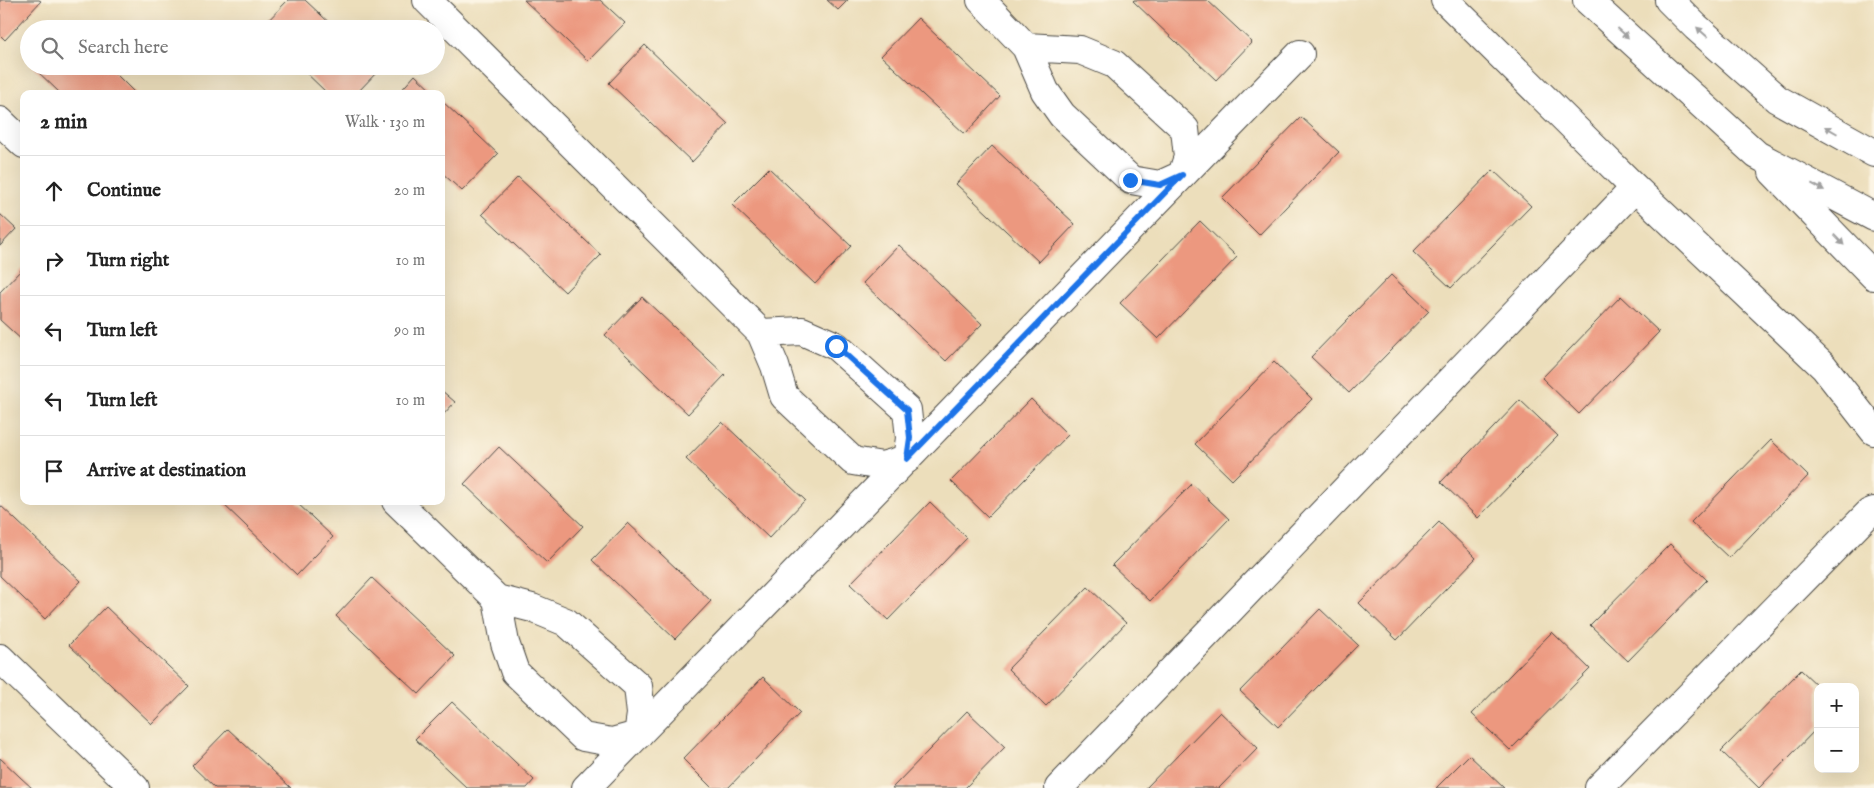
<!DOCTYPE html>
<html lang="en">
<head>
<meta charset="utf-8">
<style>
	body { margin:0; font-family:"IM FELL English",serif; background:#f6f6f6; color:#222 }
	.controls { position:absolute; right:15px; bottom:15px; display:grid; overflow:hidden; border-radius:10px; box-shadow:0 5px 20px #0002 }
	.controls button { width:45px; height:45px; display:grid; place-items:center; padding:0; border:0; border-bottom:1px solid #e0e0e0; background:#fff; color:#222; font:25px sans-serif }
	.stop { position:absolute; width:15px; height:15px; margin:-11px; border:4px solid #1a73e8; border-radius:50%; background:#fff }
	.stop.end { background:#1a73e8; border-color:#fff; box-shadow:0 1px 5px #0008 }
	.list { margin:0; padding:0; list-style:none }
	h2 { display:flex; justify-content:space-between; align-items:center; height:65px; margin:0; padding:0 20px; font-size:21px }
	h2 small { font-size:16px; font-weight:400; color:#767676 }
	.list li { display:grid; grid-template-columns:32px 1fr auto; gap:15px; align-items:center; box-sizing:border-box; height:70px; padding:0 20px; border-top:1px solid #e0e0e0 }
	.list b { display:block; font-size:19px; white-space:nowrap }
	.list em { font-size:16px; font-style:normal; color:#767676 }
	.icon { flex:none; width:28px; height:28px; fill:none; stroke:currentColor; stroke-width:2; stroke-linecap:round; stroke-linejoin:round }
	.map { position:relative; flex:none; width:1874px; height:788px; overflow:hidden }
	.search { position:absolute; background:#fff; box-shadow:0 5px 20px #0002; left:20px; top:20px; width:425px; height:55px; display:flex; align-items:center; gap:12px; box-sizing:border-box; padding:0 18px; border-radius:28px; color:#767676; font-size:19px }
	.panel { position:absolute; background:#fff; box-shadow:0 5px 20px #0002; left:20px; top:90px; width:425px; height:415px; border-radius:10px }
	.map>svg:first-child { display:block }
</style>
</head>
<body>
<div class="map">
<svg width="1874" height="788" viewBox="0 0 1874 788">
	<rect width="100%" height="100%" fill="#fcf5e5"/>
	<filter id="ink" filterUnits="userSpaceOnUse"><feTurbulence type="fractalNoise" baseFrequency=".02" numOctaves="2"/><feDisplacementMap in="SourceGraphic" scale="10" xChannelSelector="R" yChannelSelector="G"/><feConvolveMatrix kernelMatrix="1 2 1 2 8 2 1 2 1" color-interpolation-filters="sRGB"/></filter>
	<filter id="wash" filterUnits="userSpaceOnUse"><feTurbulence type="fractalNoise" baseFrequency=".0096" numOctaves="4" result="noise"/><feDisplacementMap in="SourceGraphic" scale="20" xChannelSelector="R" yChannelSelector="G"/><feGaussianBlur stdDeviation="1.12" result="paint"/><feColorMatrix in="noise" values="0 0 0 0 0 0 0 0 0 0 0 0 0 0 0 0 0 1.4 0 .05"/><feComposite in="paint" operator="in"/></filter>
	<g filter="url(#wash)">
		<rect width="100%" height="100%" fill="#ecdebb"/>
		<g id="blocks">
			<!-- building -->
			<g fill="#ec987f">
				<path d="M0 0H39L41 1 5 40 0 35Z"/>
				<path d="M288 0H305L336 29H260Z"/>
				<path d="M524 0H600L625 23 588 61Z"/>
				<path d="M827 0H848L838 10Z"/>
				<path d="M1134 0H1207L1252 42 1216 80 1133 1Z"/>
				<path d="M918 18 1000 96 965 134 881 56Z"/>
				<path d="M60 22 68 29H53Z"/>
				<path d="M645 45 728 124 692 162 609 83Z"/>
				<path d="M32 66H108L136 94H61Z"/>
				<path d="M299 66H375L379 70 356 94H328Z"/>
				<path d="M415 75 435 94H398Z"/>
				<path d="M441 100 498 154 462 191 441 172Z"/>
				<path d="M1301 117 1339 152 1259 235 1222 198Z"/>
				<path d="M992 146 1075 224 1039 262 956 184Z"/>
				<path d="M769 168 851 246 815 284 732 205Z"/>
				<path d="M1493 170 1531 206 1451 288 1413 252Z"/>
				<path d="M518 177 601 255 565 292 482 214Z"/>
				<path d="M0 214 16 229 0 246Z"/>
				<path d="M1200 221 1237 257 1158 339 1120 303Z"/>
				<path d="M899 245 982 324 946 361 863 283Z"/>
				<path d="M22 269 24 271V342L0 320V292Z"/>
				<path d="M1391 275 1429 311 1349 393 1311 357Z"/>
				<path d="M1621 296 1659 332 1579 414 1542 378Z"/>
				<path d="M642 297 725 375 688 414 605 335Z"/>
				<path d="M1274 362 1312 399 1232 480 1195 444Z"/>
				<path d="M441 390 455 402 441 417Z"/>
				<path d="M1031 399 1068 435 988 517 951 481Z"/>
				<path d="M1520 400 1558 436 1478 518 1441 482Z"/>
				<path d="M722 422 805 500 769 538 686 459Z"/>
				<path d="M1771 440 1808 476 1729 558 1691 522Z"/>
				<path d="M499 447 583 526 547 563 464 484Z"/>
				<path d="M1192 484 1229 519 1150 601 1112 565Z"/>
				<path d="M220 501H295L333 537 297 575Z"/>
				<path d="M930 502 967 538 888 620 850 584Z"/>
				<path d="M0 505 81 581 45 619 0 576Z"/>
				<path d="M1439 522 1476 558 1397 640 1359 603Z"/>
				<path d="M628 523 711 601 675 639 592 560Z"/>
				<path d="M1670 544 1707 580 1628 661 1590 625Z"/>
				<path d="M372 578 455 656 419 694 336 616Z"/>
				<path d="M1088 587 1126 623 1046 706 1008 669Z"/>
				<path d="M106 607 189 686 152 724 69 645Z"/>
				<path d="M1320 609 1358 645 1278 727 1240 691Z"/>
				<path d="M1552 632 1590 669 1510 750 1472 714Z"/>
				<path d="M1801 670 1818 686V727L1759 788 1721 751Z"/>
				<path d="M763 677 800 713 728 788H712L683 759Z"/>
				<path d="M452 702 534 780 527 788H467L415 739Z"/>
				<path d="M967 711 1005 747 965 788H892Z"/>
				<path d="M1220 712 1258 748 1219 788H1146Z"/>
				<path d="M228 729 270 768 291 788H215L192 766Z"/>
				<path d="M1469 755 1504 788H1436Z"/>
				<path d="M0 758 20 777 32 788H0Z"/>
			</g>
		</g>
	</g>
	<g filter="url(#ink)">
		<use href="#blocks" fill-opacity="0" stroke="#484641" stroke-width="1"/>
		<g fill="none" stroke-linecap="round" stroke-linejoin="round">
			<!-- street casing -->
			<g stroke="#484641" stroke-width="30">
				<g id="street">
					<path d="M427 0 761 333 775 366 784 396 853 461 882 466 907 459 910 438 907 410 836 346 802 331 761 333"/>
					<path d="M981 0 1026 47 1045 91 1062 115 1131 180 1160 185 1182 175 1188 157 1185 129 1114 64 1080 50 1026 47"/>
					<path d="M1445 0 1635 188 1824 367 1874 431"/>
					<path d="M0 121 24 144"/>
					<path d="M396 501 497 599 532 608 566 622 638 686 641 714 638 735 612 742 583 737 515 672 505 643 497 599"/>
					<path d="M0 658 135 788"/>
					<path d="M586 788 1300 54"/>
					<path d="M1059 788 1635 188"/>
					<path d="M1599 788 1869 513 1874 511"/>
				</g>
			</g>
			<!-- secondary casing -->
			<g stroke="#484641" stroke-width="30">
				<g id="secondary">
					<path d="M1587 0 1757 155 1874 217"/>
					<path d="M1669 0 1696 27 1777 99 1874 153"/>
					<path d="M1773 172 1874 276"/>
				</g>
			</g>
			<!-- street -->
			<use href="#street" stroke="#fff" stroke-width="28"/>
			<!-- secondary -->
			<use href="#secondary" stroke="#fff" stroke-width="28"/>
		</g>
		<!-- one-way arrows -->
		<defs><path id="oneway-solid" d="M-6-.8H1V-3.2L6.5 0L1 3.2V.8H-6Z" transform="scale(1.25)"/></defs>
		<g fill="#a0a0a0">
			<use href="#oneway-solid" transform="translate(1702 32) rotate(-138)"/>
			<use href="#oneway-solid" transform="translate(1623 33) rotate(42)"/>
			<use href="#oneway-solid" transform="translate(1831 130) rotate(-150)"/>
			<use href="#oneway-solid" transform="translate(1818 187) rotate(28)"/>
			<use href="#oneway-solid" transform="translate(1839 240) rotate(46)"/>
		</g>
	</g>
	<g fill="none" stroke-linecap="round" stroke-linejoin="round" filter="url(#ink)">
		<!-- route -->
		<path stroke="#1a73e8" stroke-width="6" d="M836 346 907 410 910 438 907 459 1182 175 1160 185 1130 180"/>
	</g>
</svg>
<div class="controls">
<button>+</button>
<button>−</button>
</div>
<div class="stop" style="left:836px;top:346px"></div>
<div class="stop end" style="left:1130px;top:180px"></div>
<div class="search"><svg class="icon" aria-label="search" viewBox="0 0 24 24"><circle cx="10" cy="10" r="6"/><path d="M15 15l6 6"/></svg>Search here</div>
<section class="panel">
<h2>2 min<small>Walk · 130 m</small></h2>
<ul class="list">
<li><svg class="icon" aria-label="ahead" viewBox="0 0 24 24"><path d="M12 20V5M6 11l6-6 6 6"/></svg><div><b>Continue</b></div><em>20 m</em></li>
<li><svg class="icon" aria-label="right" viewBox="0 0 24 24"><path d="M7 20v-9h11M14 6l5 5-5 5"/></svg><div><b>Turn right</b></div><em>10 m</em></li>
<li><svg class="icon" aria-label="left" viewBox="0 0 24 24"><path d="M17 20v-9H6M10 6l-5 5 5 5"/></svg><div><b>Turn left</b></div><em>90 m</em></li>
<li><svg class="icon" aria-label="left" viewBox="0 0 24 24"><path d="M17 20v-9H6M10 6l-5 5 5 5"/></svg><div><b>Turn left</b></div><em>10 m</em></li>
<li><svg class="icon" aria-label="arrive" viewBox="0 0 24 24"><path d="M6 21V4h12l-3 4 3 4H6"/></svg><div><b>Arrive at destination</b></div></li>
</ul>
</section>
</div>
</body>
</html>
